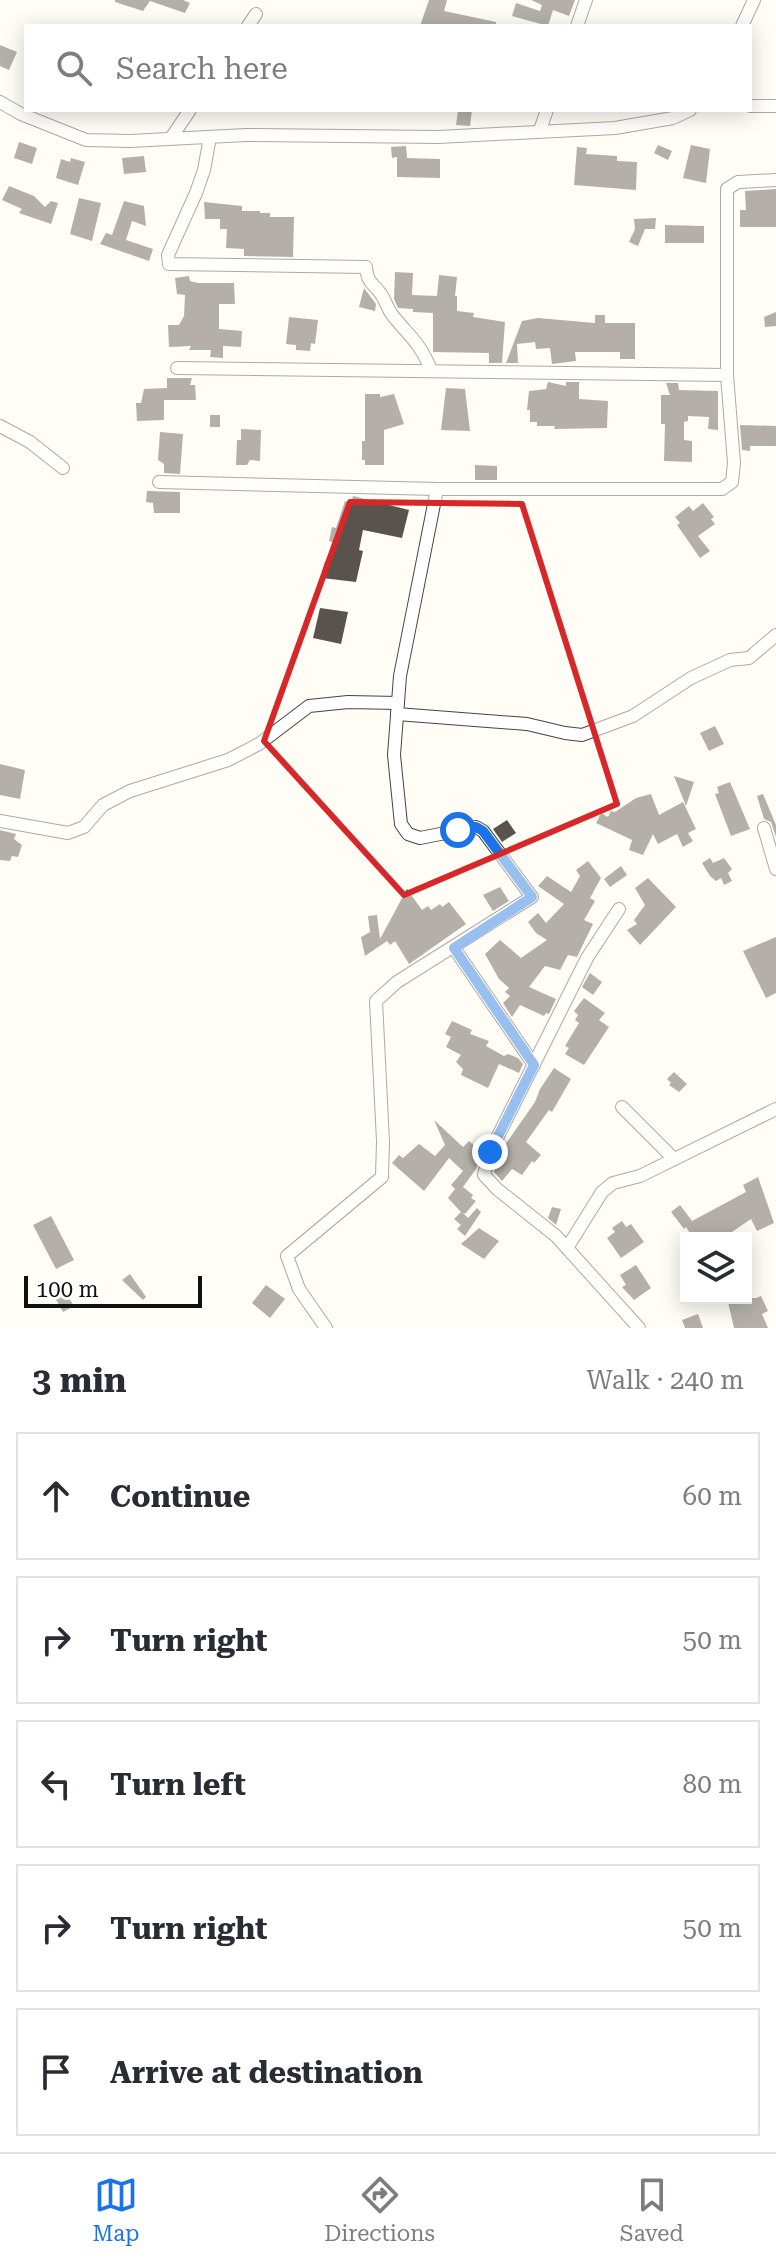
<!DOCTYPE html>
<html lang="en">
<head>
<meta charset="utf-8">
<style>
	body { margin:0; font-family:"Roboto Serif",serif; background:#f2f2f3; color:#2b2b33 }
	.controls { position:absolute; right:24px; bottom:24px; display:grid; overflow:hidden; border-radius:0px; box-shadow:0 4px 20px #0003 }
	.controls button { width:72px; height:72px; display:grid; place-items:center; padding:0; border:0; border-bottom:2px solid #e1e1e2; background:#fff; color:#2b2b33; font:40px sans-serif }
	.scale { position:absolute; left:24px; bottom:20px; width:178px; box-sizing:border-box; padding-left:8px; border:4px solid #111; border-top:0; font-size:22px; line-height:28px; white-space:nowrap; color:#111; -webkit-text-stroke:6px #fff; paint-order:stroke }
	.stop { position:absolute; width:24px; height:24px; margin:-18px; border:6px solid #1a73e8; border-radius:50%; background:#fff }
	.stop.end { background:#1a73e8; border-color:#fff; box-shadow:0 2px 8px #0008 }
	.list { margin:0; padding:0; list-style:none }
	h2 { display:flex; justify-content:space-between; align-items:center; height:104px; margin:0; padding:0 32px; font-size:34px }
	h2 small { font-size:26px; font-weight:400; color:#7c7c81 }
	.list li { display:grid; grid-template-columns:52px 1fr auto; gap:24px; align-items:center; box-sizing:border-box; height:128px; margin:0 16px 16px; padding:0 16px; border:2px solid #e1e1e2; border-radius:0px }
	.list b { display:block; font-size:30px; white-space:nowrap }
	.list em { font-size:26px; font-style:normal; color:#7c7c81 }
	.icon { flex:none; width:44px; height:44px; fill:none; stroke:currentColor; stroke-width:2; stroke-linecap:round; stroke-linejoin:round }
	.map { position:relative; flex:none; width:776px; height:1328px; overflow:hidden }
	.search { position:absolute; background:#fff; box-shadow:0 4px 20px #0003; left:24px; right:24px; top:24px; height:88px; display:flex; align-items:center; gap:20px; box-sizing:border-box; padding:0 28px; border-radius:0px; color:#7c7c81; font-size:30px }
	.sheet { height:824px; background:#fff }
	nav { display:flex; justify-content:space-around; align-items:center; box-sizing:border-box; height:112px; border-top:2px solid #e1e1e2; background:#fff; font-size:22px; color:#7c7c81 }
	nav a { display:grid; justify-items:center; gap:4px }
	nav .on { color:#1a73e8 }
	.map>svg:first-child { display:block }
</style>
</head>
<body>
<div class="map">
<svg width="776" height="1328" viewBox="0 0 776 1328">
	<rect width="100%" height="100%" fill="#fffdf5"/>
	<!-- building -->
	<g fill="#5a524d">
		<path d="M115 0H183L190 3 185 13 150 1 143 11 115 2Z"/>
		<path d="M429 0H447L444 11 496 22V26H420Z"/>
		<path d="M531 0H575L569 16 553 10 548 26 512 16 516 3 540 11 542 5Z"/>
		<path d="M0 45 17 52 9 70 0 66Z"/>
		<path d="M458 110H472L470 126 456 125Z"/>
		<path d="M19 142 37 148 32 164 14 158Z"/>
		<path d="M658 145 672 151 668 160 654 153Z"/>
		<path d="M691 145 710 149 706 183 683 178Z"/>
		<path d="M406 146 407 158 440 159V178L397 177V157L392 158 391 147Z"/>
		<path d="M577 147 587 148 586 154 617 156V161L637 162 636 190 574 185Z"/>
		<path d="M144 156 146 172 124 174 122 158Z"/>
		<path d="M71 158 85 162 78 185 56 178 61 159 70 162Z"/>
		<path d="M9 186 34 196 45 207 51 201 58 203 51 224 19 213 22 209 2 200Z"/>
		<path d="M776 189V227H740V210H746L745 191Z"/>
		<path d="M79 198 101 203 92 241 70 234Z"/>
		<path d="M124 201 144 206 146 226 132 221 126 240 153 249 149 261 100 244 106 233 112 235Z"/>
		<path d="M204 202 242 206V211H260V213H270V217H294L293 257 244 256V249L226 248 227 229H220V219H205Z"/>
		<path d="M656 218 655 229H645L638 246 629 242 635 229 634 219Z"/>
		<path d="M665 225 704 226V243H665Z"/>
		<path d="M395 272 413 273 412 295 437 296 439 275 457 277 455 296H457V311L474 313 473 317 505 322 502 363H489V353L433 352V313L413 312V309L398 308 394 299Z"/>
		<path d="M189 276 190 281 198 283H234L235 304H219V329L242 331 241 347 223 346V358L210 357 211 350H189L191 346 169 347 168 325H179L184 316 185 295 177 294 175 278Z"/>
		<path d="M364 288 376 304 375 311 359 307Z"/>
		<path d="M776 312V326L765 327 764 317Z"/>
		<path d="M595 315H605V323H635V359H620V352H575L576 361 552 364 550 348 536 349 535 342 517 344 518 363H506L522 321 538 318 595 323Z"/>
		<path d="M289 317 318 320 315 344 311 343 310 351 296 350V345L286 344Z"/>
		<path d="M167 378H192L190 385H195L196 400H164V420L137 421 136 403H141L144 389 167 388Z"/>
		<path d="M548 382 566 386V382H579V399L608 401 607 428 554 429 555 426H537V422H530V410H527L529 391 546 389Z"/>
		<path d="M666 383H678L679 390 718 391V430L708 429 709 417 688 416V421L684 422V440L692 441V462L664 461 665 424H661V395H670Z"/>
		<path d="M446 388 465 389 470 431 441 430Z"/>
		<path d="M365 394H380V397L394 394 404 424 384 430V465H365V460H362V441H365Z"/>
		<rect x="210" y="415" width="10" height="12"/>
		<path d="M740 425 776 426V446H750V451L742 450Z"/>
		<path d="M241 429 261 430 260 461 250 460 247 465H236L237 440H241Z"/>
		<path d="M160 432 183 434 180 474 164 473V464L158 460Z"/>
		<path d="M475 465 497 466V480H475Z"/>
		<path d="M147 491 180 492V513H154L153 503 146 502Z"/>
		<path d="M353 496 409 510 402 538 363 530 359 550 363 551 356 582 322 578 323 567 325 561H328L332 542 329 541 332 527 336 528 345 501 351 503Z"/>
		<path d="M703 503 714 517 711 519 715 524 698 536 710 551 700 558 677 525 680 523 675 517 689 506 693 511Z"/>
		<path d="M320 608 348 612 341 644 313 638Z"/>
		<path d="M715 726 724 744 709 751 700 733Z"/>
		<path d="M0 764 25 770 20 799 0 795Z"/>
		<path d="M674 776 694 782 686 806Z"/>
		<path d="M730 782 750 829 731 836 715 794 719 793 717 787Z"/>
		<path d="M651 794 659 815 683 802 696 829 688 833 693 841 683 847 677 834 658 844 653 834 643 855 629 850 632 840 596 823 601 813 608 817 611 811 615 812 636 798Z"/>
		<path d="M763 794 776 825V837L771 822 764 819 757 796Z"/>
		<path d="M507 820 516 833 502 842 493 829Z"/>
		<path d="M0 830 16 834 14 839 22 845 18 857 12 856 10 861 0 860Z"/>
		<path d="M710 858 713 863 724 858 732 869 728 873 732 881 724 885 721 878 716 881 710 876 702 863Z"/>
		<path d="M588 861 601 878 590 898 595 901 584 920 593 924 577 957 568 955 560 970 545 966 529 987 556 999 549 1014 546 1013 544 1016 520 1005 512 1017 503 1003 510 996 505 992 509 988 499 979 485 954 500 940 521 958 547 940 536 933 528 922 538 913 546 923 564 904 538 886 547 876 571 892 580 876 576 870Z"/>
		<path d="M621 866 627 875 610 887 604 879Z"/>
		<path d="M648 878 676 907 640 945 627 930 637 924 634 920 645 905 635 888Z"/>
		<path d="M500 887 509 901 493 911 483 895Z"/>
		<path d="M407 889 422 910 428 906 431 910 440 904 442 907 449 902 466 924 409 964 395 941 390 945 387 941 365 956 361 937 370 932 368 916 377 915 380 939Z"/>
		<path d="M776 937V993L766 998 743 951Z"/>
		<path d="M590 973 602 982 593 995 582 987Z"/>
		<path d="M584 998 605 1013 599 1020 609 1027 584 1065 565 1054 569 1048 565 1046 579 1023 575 1020 578 1015 574 1011Z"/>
		<path d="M452 1021 472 1030 470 1034 489 1041 486 1046 504 1056 508 1054 518 1058 523 1064 519 1073 499 1064 488 1088 461 1075 463 1069 456 1062 461 1055 446 1047 451 1037 445 1034Z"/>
		<path d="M554 1068 571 1079 552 1112 549 1110 526 1142 541 1155 534 1163 532 1161 522 1175 512 1169 502 1181 494 1172 498 1155 535 1102 540 1089Z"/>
		<path d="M674 1072 687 1084 679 1092 669 1085 671 1083 667 1079Z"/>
		<path d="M434 1120 463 1147 469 1141 481 1152 476 1169 463 1187 473 1195 471 1198 476 1201 465 1214 462 1212 468 1218 477 1208 481 1212 465 1236 457 1229 461 1225 454 1219 461 1212 448 1198 455 1189 451 1185 463 1171 449 1158 424 1191 392 1163 399 1155 403 1158 419 1144 435 1156 445 1145Z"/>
		<path d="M758 1177 774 1223 757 1231 751 1219 723 1238H693L686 1227 684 1229 671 1212 680 1205 692 1221 746 1192 743 1185Z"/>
		<path d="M552 1207 561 1209 556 1225 548 1218Z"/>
		<path d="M51 1216 74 1260 56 1269 33 1225Z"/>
		<path d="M622 1221 626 1227 631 1224 644 1242 621 1258 607 1238 615 1232 612 1228Z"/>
		<path d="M479 1228 499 1241 484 1259 461 1244Z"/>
		<path d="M636 1265 651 1288 634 1300 622 1287 626 1285 620 1275Z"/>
		<path d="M130 1274 146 1297 143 1300 122 1280Z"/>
		<path d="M61 1285 74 1306 63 1312 51 1291Z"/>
		<path d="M266 1285 285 1299 270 1318 252 1303Z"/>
		<path d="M761 1296 768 1311 762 1314 768 1328H734L727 1298H756Z"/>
		<path d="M698 1314 703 1328H685L682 1320Z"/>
	</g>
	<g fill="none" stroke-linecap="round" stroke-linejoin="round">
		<!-- minor casing -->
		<g stroke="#444" stroke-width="14">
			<g id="minor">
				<path d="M248 26 256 14"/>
				<path d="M577 26 586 0"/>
				<path d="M742 26 754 0"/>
				<path d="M0 102 21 114 86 140 130 141 246 135 438 137 615 128 673 118 690 110"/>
				<path d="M750 106H776"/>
				<path d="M540 130 547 110"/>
				<path d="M210 137 204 170 196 193 168 255 169 264 366 267C368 284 372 282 381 294 386 301 388 311 394 317 411 338 420 343 431 370"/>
				<path d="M171 138 190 110"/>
				<path d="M177 368 727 375"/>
				<path d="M0 426 30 442 63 468"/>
				<path d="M159 482 437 489H722L732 482 734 463 727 375V189L738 182 776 180"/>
				<path d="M397 714 527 724 565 733 582 735 633 716 691 678 730 660 749 658 776 635"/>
				<path d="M0 821 68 833 84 827 103 805 130 791 228 760 259 744 309 706 348 702 398 703"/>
				<path d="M764 828 776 869"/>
				<path d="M619 909 587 958 490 1152 484 1175 497 1189 556 1236 639 1328"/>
				<path d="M454 948 534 1065"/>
				<path d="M622 1107 674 1159"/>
				<path d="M567 1248 602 1192 613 1183 640 1176 776 1109"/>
				<path d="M326 1328 299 1289 287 1256 382 1177 383 1141 376 1001 397 982 532 897 483 831 476 827 420 838 408 834 401 824 394 755 400 676 437 489"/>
			</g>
		</g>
		<!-- minor -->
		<use href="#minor" stroke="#fff" stroke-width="12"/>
	</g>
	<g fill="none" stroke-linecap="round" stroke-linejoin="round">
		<!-- route -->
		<path stroke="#1a73e8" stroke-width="10" d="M458 830 476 827 483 831 532 897 454 948 534 1065 490 1152"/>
	</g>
	<!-- marked area -->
	<path d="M0 0H776V1328H0ZM350 502 522 504 617 804 404 895 264 741Z" fill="#fffdf5" fill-opacity=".55" fill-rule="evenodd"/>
	<path fill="none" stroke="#d62828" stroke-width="6" stroke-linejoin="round" d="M350 502 522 504 617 804 404 895 264 741Z"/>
</svg>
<div class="controls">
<button><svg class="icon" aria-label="layers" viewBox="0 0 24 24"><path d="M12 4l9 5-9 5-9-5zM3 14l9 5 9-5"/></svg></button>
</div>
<div class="scale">100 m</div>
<div class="stop" style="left:458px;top:830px"></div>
<div class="stop end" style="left:490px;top:1152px"></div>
<div class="search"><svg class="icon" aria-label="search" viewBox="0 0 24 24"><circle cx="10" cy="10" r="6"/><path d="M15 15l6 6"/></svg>Search here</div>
</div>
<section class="sheet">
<h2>3 min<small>Walk · 240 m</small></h2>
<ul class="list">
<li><svg class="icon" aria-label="ahead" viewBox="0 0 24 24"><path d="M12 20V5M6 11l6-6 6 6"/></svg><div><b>Continue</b></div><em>60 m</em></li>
<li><svg class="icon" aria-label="right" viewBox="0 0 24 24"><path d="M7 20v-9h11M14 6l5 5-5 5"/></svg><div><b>Turn right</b></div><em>50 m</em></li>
<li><svg class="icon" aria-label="left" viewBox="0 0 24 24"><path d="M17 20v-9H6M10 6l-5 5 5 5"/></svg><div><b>Turn left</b></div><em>80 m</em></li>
<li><svg class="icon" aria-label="right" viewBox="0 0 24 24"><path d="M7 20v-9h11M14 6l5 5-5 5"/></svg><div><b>Turn right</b></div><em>50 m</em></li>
<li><svg class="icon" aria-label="arrive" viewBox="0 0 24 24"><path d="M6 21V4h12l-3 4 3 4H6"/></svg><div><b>Arrive at destination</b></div></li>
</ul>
</section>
<nav>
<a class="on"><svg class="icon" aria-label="map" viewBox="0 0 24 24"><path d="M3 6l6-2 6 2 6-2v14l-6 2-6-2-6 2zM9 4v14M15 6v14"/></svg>Map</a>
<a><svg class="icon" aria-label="directions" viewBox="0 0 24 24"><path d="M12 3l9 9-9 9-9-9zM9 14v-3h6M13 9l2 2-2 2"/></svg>Directions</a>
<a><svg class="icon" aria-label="saved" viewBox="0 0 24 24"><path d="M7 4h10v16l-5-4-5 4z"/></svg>Saved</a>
</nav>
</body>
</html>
